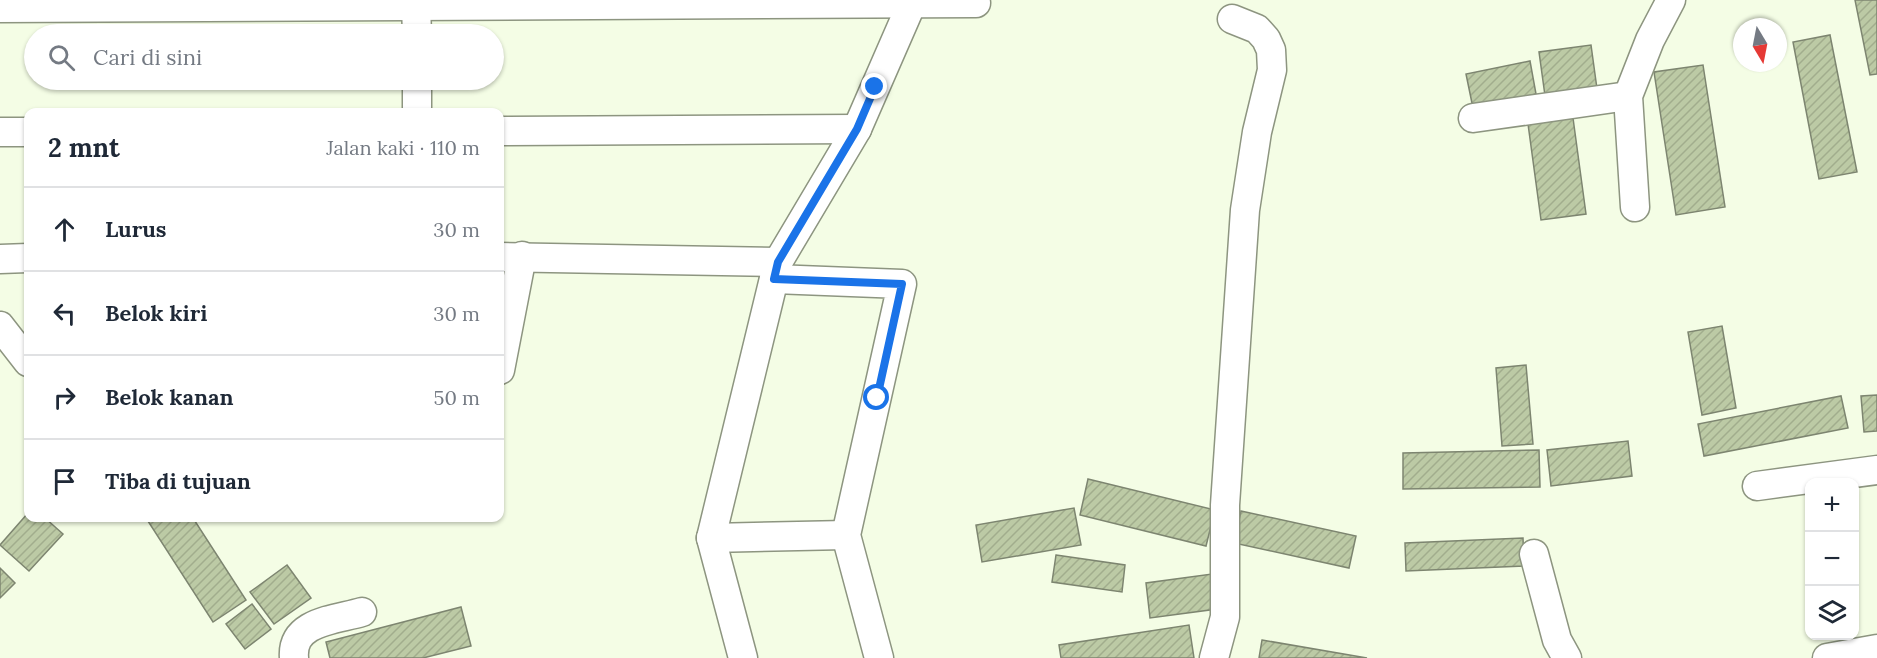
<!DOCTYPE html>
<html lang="id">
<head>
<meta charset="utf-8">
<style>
	body { margin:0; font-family:Lora,serif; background:#f6f6f7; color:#1f2937 }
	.controls { position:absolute; right:18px; bottom:18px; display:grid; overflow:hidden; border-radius:12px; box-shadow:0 2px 4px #0004 }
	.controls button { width:54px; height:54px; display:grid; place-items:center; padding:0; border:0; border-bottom:2px solid #e0e1e3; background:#fff; color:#1f2937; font:30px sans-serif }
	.compass { position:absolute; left:1733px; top:18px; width:54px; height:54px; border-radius:50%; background:#fff; box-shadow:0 2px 4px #0004; rotate:170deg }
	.stop { position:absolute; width:18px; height:18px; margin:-14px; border:4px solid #1a73e8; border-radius:50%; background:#fff }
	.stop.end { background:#1a73e8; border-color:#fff; box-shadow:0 2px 6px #0008 }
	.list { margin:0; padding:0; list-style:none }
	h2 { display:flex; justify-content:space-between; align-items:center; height:78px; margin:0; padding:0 24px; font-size:26px }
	h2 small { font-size:20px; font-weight:400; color:#747a83 }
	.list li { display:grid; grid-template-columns:39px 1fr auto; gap:18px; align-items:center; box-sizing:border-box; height:84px; padding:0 24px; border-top:2px solid #e0e1e3 }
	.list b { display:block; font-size:22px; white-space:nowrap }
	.list em { font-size:20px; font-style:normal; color:#747a83 }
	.icon { flex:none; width:33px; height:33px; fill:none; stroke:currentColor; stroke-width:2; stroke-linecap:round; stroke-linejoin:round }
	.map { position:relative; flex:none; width:1877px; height:658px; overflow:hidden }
	.search { position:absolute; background:#fff; box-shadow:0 2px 4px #0004; left:24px; top:24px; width:480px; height:66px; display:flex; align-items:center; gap:15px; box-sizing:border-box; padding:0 21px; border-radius:33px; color:#747a83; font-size:22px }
	.panel { position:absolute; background:#fff; box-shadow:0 2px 4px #0004; left:24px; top:108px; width:480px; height:414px; border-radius:12px }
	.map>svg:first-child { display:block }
</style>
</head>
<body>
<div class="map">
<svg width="1877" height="658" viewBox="0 0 1877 658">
	<defs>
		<pattern id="building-hatch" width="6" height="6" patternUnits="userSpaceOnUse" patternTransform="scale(1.5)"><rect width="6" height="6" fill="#bccaa5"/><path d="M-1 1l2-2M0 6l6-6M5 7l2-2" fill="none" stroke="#a1ad8d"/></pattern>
	</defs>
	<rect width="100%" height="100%" fill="#f4fde5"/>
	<!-- building -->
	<g fill="url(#building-hatch)" stroke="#7d8570" stroke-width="1.5">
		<path d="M1855 0H1877V74L1870 75Z"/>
		<path d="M1830 35 1857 172 1819 179 1793 42Z"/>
		<path d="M1591 45 1598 96 1546 103 1539 52Z"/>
		<path d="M1530 61 1536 94 1473 108 1466 74Z"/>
		<path d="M1703 65 1725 207 1676 215 1654 72Z"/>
		<path d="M1573 118 1586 214 1541 220 1528 124Z"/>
		<path d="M1722 326 1736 408 1702 415 1688 332Z"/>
		<path d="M1526 365 1533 444 1502 446 1496 368Z"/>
		<path d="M1877 395V431L1864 432 1861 396Z"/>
		<path d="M1841 396 1848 428 1704 456 1698 424Z"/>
		<path d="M1628 441 1632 476 1551 486 1547 450Z"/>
		<path d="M1539 450 1540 487 1403 489V453Z"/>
		<path d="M1088 479 1215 510 1206 546 1080 515Z"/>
		<path d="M1074 508 1081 545 982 562 976 525Z"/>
		<path d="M1241 511 1356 536 1349 568 1234 543Z"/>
		<path d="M28 513V518H45L63 534 29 571 0 545Z"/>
		<path d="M146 518H193L246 600 213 622Z"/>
		<path d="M1523 538 1524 566 1406 571 1405 543Z"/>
		<path d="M1056 555 1125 565 1122 592 1052 582Z"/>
		<path d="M287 565 311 598 274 624 250 592Z"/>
		<path d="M0 568 15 583 0 598Z"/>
		<path d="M1212 574 1217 609 1150 618 1146 583Z"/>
		<path d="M252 604 271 629 245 649 226 624Z"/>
		<path d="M461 607 471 646 423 658H330L326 642Z"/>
		<path d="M1189 625 1194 658H1061L1059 645Z"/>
		<path d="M1262 640 1367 658H1259Z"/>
	</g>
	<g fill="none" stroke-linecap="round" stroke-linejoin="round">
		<!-- street casing -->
		<g stroke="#8d9580" stroke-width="31">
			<g id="street">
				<path d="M416 6 417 34"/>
				<path d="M0 8 976 3"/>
				<path d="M417 80V112"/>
				<path d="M1473 118 1628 96"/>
				<path d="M500 131 857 129"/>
				<path d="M0 132H28"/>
				<path d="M1635 207 1628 96 1650 40 1671 0"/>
				<path d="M500 257 778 262"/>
				<path d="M0 259 28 258"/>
				<path d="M774 279 902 284 846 535 879 658"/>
				<path d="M0 326 28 362"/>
				<path d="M500 370 522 256"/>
				<path d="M1757 486 1877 470"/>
				<path d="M711 538 846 535"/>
				<path d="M1534 554 1557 640 1567 658"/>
				<path d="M294 658C291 621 335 620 362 612"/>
				<path d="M743 658 711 538 778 262 857 129 912 3"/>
				<path d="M1214 658 1225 617V505L1245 210 1257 132 1272 70 1271 50 1266 39 1257 29 1232 19"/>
				<path d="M1827 658 1877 649"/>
			</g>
		</g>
		<!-- street -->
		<use href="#street" stroke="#fff" stroke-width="28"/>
	</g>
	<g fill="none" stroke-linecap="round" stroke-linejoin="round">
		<!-- route -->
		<path stroke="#1a73e8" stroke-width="8" d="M875 87 857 129 778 262 774 279 902 284 877 398"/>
	</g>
</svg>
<div class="controls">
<button>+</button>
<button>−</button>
<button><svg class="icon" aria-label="layers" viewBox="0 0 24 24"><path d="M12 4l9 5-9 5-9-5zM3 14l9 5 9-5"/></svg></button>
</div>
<svg class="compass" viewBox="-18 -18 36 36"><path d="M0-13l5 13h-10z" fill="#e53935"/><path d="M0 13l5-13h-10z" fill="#747a83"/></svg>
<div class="stop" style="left:877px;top:398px"></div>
<div class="stop end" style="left:875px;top:87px"></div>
<div class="search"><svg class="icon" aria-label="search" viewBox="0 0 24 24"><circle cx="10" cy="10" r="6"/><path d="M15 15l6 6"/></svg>Cari di sini</div>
<section class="panel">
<h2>2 mnt<small>Jalan kaki · 110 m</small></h2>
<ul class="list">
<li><svg class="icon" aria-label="ahead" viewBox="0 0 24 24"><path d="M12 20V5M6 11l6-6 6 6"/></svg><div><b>Lurus</b></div><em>30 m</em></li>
<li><svg class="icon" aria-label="left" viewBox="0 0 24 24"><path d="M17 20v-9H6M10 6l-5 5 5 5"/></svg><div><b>Belok kiri</b></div><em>30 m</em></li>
<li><svg class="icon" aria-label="right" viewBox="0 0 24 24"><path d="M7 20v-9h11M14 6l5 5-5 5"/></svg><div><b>Belok kanan</b></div><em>50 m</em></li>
<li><svg class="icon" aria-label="arrive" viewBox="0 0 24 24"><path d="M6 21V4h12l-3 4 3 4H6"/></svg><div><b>Tiba di tujuan</b></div></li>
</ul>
</section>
</div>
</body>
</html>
